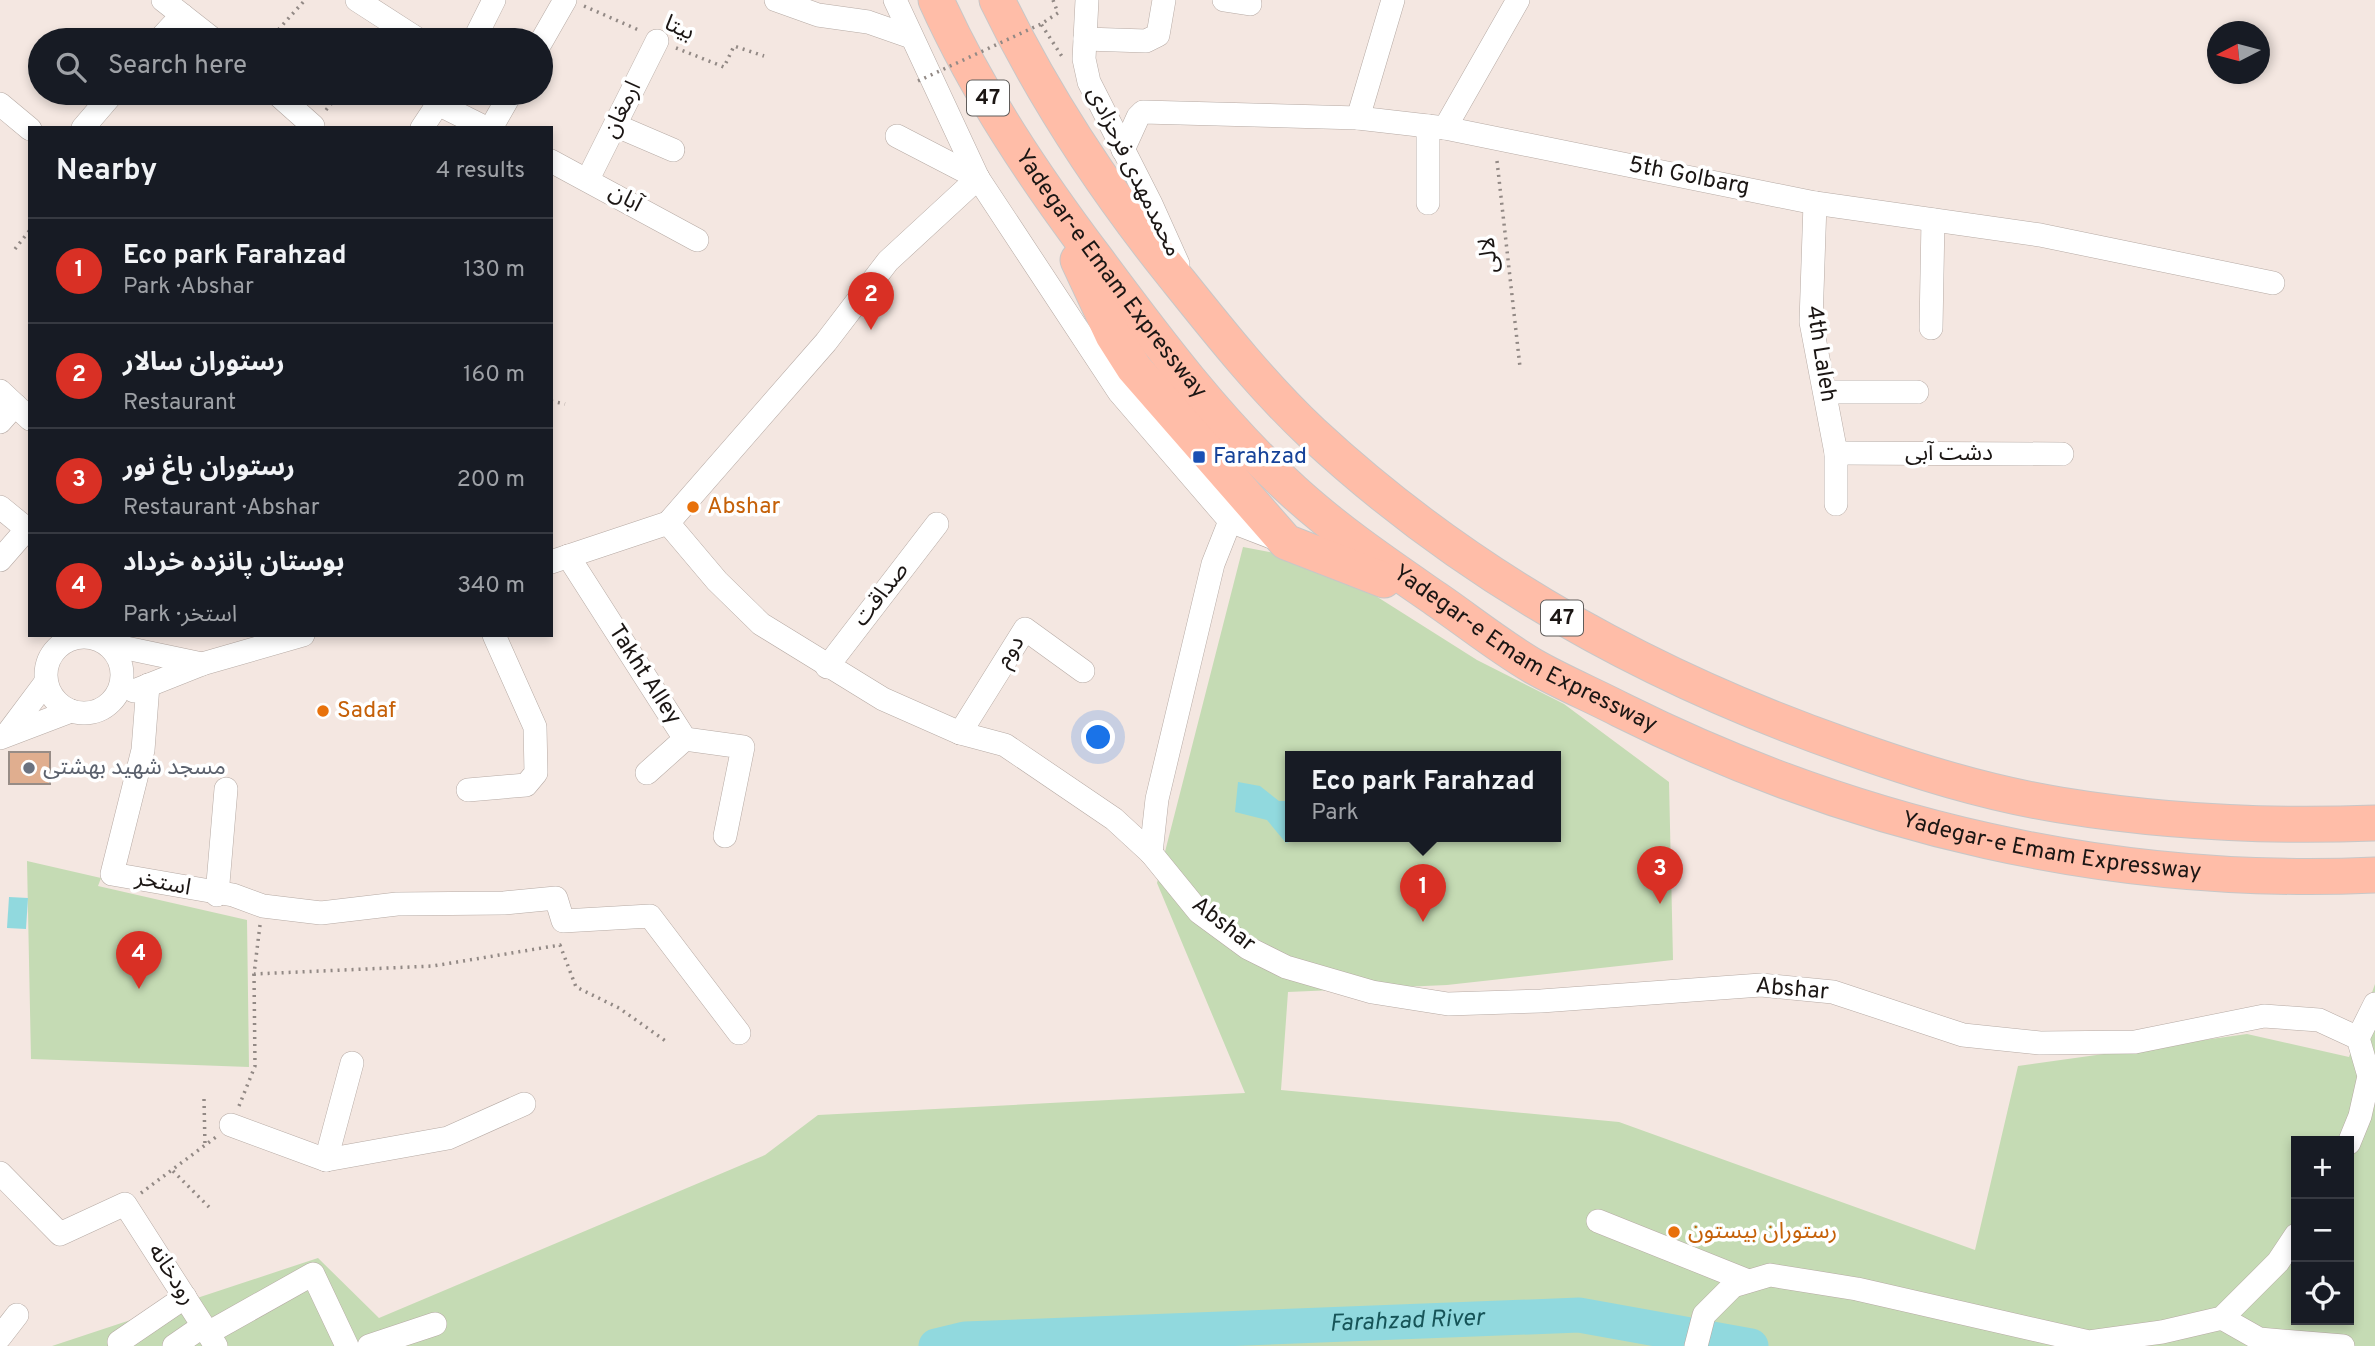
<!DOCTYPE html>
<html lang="en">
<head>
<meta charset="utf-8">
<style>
	body { margin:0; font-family:Overpass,"Noto Sans Arabic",sans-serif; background:#242831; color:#f1f3f6 }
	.controls { position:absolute; right:21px; bottom:21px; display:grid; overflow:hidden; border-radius:0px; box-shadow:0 4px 10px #0003 }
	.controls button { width:63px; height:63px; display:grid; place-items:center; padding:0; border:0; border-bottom:2px solid #363941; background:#171b24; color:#f1f3f6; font:35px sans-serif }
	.compass { position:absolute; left:2207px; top:21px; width:63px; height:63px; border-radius:50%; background:#171b24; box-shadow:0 4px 10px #0003; rotate:264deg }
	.you { position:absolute; left:1099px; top:738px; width:24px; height:24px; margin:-18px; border:5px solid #fff; border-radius:50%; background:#1a73e8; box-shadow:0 0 0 10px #1a73e833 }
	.badge { display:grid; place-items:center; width:46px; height:46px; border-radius:50%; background:#d93025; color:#fff; font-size:23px; font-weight:700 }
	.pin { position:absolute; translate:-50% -58px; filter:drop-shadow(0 2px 4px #0008) }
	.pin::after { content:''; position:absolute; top:37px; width:24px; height:21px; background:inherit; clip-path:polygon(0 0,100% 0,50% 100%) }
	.popup { position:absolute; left:1285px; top:751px; width:276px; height:91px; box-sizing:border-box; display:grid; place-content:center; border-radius:0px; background:#171b24; filter:drop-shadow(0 2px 5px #0005); font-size:23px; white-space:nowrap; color:#9ea1a6 }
	.popup b { font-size:26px; color:#f1f3f6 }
	.popup::after { content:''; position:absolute; left:50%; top:100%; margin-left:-14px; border:14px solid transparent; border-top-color:#171b24 }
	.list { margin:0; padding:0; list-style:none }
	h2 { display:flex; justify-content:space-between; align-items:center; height:91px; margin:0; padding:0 28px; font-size:30px }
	h2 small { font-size:23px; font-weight:400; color:#9ea1a6 }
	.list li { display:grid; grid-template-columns:46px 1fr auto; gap:21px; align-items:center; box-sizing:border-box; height:105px; padding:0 28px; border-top:2px solid #363941 }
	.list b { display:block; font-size:26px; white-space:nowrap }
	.list p { margin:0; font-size:23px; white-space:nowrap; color:#9ea1a6 }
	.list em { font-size:23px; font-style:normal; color:#9ea1a6 }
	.icon { flex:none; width:38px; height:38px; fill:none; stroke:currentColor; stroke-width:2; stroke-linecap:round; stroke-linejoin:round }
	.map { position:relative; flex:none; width:2375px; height:1346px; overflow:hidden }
	.search { position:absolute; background:#171b24; box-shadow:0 4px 10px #0003; left:28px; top:28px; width:525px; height:77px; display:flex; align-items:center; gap:18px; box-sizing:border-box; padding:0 24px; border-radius:38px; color:#9ea1a6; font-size:26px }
	.panel { position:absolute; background:#171b24; box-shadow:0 4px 10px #0003; left:28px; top:126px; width:525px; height:511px; border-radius:0px }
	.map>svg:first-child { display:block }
</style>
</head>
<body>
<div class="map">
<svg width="2375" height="1346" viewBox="0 0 2375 1346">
	<rect width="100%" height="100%" fill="#f4e7e1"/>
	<!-- green -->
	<g fill="#c5dbb4" fill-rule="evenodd">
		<path d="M1243 547 1286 555 1360 586 1477 660 1564 704 1669 782 1673 960 1447 985 1288 992 1281 1090 1619 1122 1975 1250 2018 1066 2247 1034 2349 1057 2375 984V1346H52L318 1258 379 1318 765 1155 818 1115 1245 1093 1157 883ZM1290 756H1556V836H1290ZM2296 1141H2349V1320H2296Z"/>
		<path d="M27 861 101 878 98 886 247 920 249 1067 31 1059Z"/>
	</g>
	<!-- water -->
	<g fill="#91d9de">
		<path d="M1238 782 1260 786 1279 801H1290V836H1309L1286 843 1267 820 1235 812Z"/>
		<path d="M9 897 28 898 26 929 7 928Z"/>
	</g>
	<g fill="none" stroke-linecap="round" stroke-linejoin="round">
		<!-- river -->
		<path stroke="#91d9de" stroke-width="35" id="s1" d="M936 1346 965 1339 1579 1315 1751 1346"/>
	</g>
	<!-- building -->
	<rect fill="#e0ae8f" stroke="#978c86" stroke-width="2" x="9" y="752" width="41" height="32"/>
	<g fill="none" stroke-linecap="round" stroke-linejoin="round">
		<!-- minor casing -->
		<g stroke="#b6aaa4" stroke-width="24">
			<g id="minor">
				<path d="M163 0 214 40"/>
				<path d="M357 0 419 40"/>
				<path d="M776 0 818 15 868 22 911 37"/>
				<path d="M895 0 978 178 1119 392 1230 521 1279 540"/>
				<path d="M1087 0 1084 59 1089 82 1151 204 1178 264"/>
				<path d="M1224 0 1250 4"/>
				<path d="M1085 39 1146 41 1158 35 1164 0"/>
				<path d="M159 40 182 15"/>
				<path d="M474 40 494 0"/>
				<path d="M541 42 565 0"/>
				<path d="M276 93 313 126"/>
				<path d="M0 104 30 129"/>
				<path d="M438 104 486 128"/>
				<path d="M1358 118 1393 0"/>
				<path d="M617 126 673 150"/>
				<path d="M1428 126V203"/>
				<path d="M83 128 113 93"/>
				<path d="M422 128 445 93"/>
				<path d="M491 128 511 93"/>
				<path d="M1445 128 1518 0"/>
				<path d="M897 136 978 178"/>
				<path d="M1123 150 1138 117 1143 112 1358 118 1445 128 1815 203 2040 235 2273 283"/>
				<path d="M551 161 697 240"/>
				<path d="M588 179 657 41"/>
				<path d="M1815 203 1811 322 1836 453V504"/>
				<path d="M1931 328 1933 220"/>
				<path d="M0 391 30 419"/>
				<path d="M1825 392H1917"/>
				<path d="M0 422 15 405"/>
				<path d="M1836 453 2062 454"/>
				<path d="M0 507 27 529 0 560"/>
				<path d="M668 523 717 581 761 624 883 699 960 733 1005 745 1114 819 1151 853 1199 912 1248 948 1286 967 1372 992 1448 1004 1541 1001 1761 985 1833 992 1963 1035 2040 1043 2135 1042 2264 1016 2319 1020 2358 1038 2369 1076 2360 1116 2349 1143"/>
				<path d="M668 523 826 342 888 261 978 178"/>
				<path d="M568 556 685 739 743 747 725 836"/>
				<path d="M551 562 668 523"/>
				<circle cx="84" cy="675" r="38"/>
				<path d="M107 644 202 664"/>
				<path d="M827 667 937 524"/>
				<path d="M148 685 143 750 112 874 233 895 263 906 321 913 397 904 504 903 556 898 563 921 650 916 739 1033"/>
				<path d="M134 691 202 664 303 635"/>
				<path d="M960 733 1025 629 1083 671"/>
				<path d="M7 734 46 682"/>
				<path d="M0 738 71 711"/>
				<path d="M647 773 685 739"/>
				<path d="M468 790 526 785 536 773 535 727 494 635"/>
				<path d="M1151 853 1157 799 1213 564 1230 521"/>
				<path d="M217 895 226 789"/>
				<path d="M2358 1038 2375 1004"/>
				<path d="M231 1125 326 1160 448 1138 524 1104"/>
				<path d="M326 1160 352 1063"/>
				<path d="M0 1173 60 1234 125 1204 216 1346"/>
				<path d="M1598 1221 1748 1281"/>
				<path d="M2222 1318 2259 1339 2343 1346"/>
				<path d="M208 1333 313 1274 347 1346"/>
				<path d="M0 1337 17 1315"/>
				<path d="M119 1342 185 1297"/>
				<path d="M174 1346 203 1326"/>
				<path d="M369 1346 435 1324"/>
				<path d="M1696 1346 1704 1315 1733 1286 1770 1275 1857 1289 2089 1342 2162 1332 2222 1318 2278 1262 2296 1235"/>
			</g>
		</g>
		<!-- highway casing -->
		<g stroke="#c8c7c7" stroke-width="37">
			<g id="highway">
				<path id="s2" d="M936 0C978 93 1035 178 1096 259 1156 340 1218 423 1293 491 1338 532 1387 565 1436 599 1468 621 1499 646 1533 666 1561 682 1592 695 1621 710 1856 827 2112 887 2375 875"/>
				<path d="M997 0C1045 99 1103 187 1172 273 1216 328 1260 384 1312 433 1466 576 1649 677 1846 746 1916 771 1986 793 2060 805 2163 822 2271 827 2375 823"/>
				<path d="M1078 260 1113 335 1134 368 1286 542 1384 580"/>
			</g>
		</g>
		<!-- path -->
		<g stroke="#928985" stroke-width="3.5" stroke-dasharray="2 5" stroke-linecap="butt">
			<path d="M1053 0 1058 13 1041 24 1063 58"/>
			<path d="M584 6 641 31"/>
			<path d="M269 40 305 0"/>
			<path d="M676 48 724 67 734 46 764 56"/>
			<path d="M326 110 340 93"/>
			<path d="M1497 161 1520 367"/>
			<path d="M15 249 30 230"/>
			<path d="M551 401 565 404"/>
			<path d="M260 925 254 974 433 966 560 945 576 987 619 1008 667 1042"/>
			<path d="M204 1099 205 1146"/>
			<path d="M239 1106 255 1066 254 974"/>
			<path d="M173 1171 209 1207"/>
			<path d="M141 1193 216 1137"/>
		</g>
		<!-- minor -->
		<use href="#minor" stroke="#fff" stroke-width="23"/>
		<!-- highway -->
		<use href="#highway" stroke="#ffbda8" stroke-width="35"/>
		<!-- path-bridge -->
		<path stroke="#928985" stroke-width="3.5" stroke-dasharray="2 5" stroke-linecap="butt" d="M918 81 1041 24"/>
	</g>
	<!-- markers -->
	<rect fill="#1a4fb4" stroke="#fff" stroke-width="2.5" x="1192" y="450" width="14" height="14" rx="3.5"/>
	<g fill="#e8710a" stroke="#fff" stroke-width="2.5">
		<circle cx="693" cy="507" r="7"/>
		<circle cx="323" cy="711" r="7"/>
		<circle cx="1674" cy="1232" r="7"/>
	</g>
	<circle fill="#6b7280" stroke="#fff" stroke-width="2.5" cx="29" cy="768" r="7"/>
	<g text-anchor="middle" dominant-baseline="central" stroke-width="7" stroke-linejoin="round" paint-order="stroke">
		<!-- shield labels -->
		<g fill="#fff" stroke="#5f5c5a" stroke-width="2">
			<rect x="967" y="80.5" width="42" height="35" rx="5"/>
			<rect x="1541" y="600.5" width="42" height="35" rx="5"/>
		</g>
		<g font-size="21" font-weight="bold" fill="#1b1614">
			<text x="988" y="98">47</text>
			<text x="1562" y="618">47</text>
		</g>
		<!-- street labels -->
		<g font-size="23" fill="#1b1614" stroke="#fff">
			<text transform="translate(679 29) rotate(24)">بیتا</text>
			<text transform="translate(623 110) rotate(-64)">ارمغان</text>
			<text transform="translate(1133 172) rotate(64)">محمدمهدی فرحزادی</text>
			<text transform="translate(1689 177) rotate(11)">5th Golbarg</text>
			<text transform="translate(625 199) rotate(29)">آبان</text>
			<text transform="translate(1490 255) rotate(-96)">لالی</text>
			<text stroke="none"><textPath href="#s2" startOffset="326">Yadegar-e Emam Expressway</textPath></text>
			<text transform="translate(1820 354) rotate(81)">4th Laleh</text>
			<text x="1949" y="454">دشت آبی</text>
			<text transform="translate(882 595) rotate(-52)">صداقت</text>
			<text stroke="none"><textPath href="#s2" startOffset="892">Yadegar-e Emam Expressway</textPath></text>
			<text transform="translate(1011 652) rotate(-56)">دوم</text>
			<text transform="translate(644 675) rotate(57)">Takht Alley</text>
			<text stroke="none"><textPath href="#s2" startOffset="1460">Yadegar-e Emam Expressway</textPath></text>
			<text transform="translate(163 884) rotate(11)">استخر</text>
			<text transform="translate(1223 925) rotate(38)">Abshar</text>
			<text transform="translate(1792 990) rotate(5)">Abshar</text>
			<text transform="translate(171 1275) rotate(57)">رودخانه</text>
		</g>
		<!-- transit labels -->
		<g font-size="23" fill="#164399" stroke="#fff" text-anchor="start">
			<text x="1213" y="457">Farahzad</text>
		</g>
		<!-- food labels -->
		<g font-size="23" fill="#c56008" stroke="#fff" text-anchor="start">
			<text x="707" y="507">Abshar</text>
			<text x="337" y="711">Sadaf</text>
			<text x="1688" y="1232">رستوران بیستون</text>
		</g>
		<!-- worship labels -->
		<g font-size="23" fill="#5b616d" stroke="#fff" text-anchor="start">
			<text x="43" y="768">مسجد شهید بهشتی</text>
		</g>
		<!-- water labels -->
		<g font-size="24" font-style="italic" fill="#165458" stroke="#fff">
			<text stroke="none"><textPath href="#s1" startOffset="472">Farahzad River</textPath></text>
		</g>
	</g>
</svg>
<div class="controls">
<button>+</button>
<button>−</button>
<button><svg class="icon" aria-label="locate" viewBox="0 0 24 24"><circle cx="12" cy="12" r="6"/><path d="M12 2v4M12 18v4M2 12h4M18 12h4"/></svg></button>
</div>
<svg class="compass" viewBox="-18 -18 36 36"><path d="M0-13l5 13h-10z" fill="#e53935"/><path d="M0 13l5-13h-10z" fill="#9ea1a6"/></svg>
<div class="you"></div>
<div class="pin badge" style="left:1423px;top:922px">1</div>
<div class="popup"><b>Eco park Farahzad</b>Park</div>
<div class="pin badge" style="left:871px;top:330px">2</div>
<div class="pin badge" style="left:1660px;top:904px">3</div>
<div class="pin badge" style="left:139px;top:989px">4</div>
<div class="search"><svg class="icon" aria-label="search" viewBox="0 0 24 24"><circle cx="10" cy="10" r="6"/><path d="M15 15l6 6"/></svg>Search here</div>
<section class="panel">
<h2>Nearby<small>4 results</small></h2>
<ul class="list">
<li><span class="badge">1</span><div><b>Eco park Farahzad</b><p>Park · Abshar</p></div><em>130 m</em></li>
<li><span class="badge">2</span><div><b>رستوران سالار</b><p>Restaurant</p></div><em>160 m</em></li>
<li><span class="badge">3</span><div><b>رستوران باغ نور</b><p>Restaurant · Abshar</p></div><em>200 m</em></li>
<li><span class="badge">4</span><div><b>بوستان پانزده خرداد</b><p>Park · استخر</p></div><em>340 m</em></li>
</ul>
</section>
</div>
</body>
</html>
